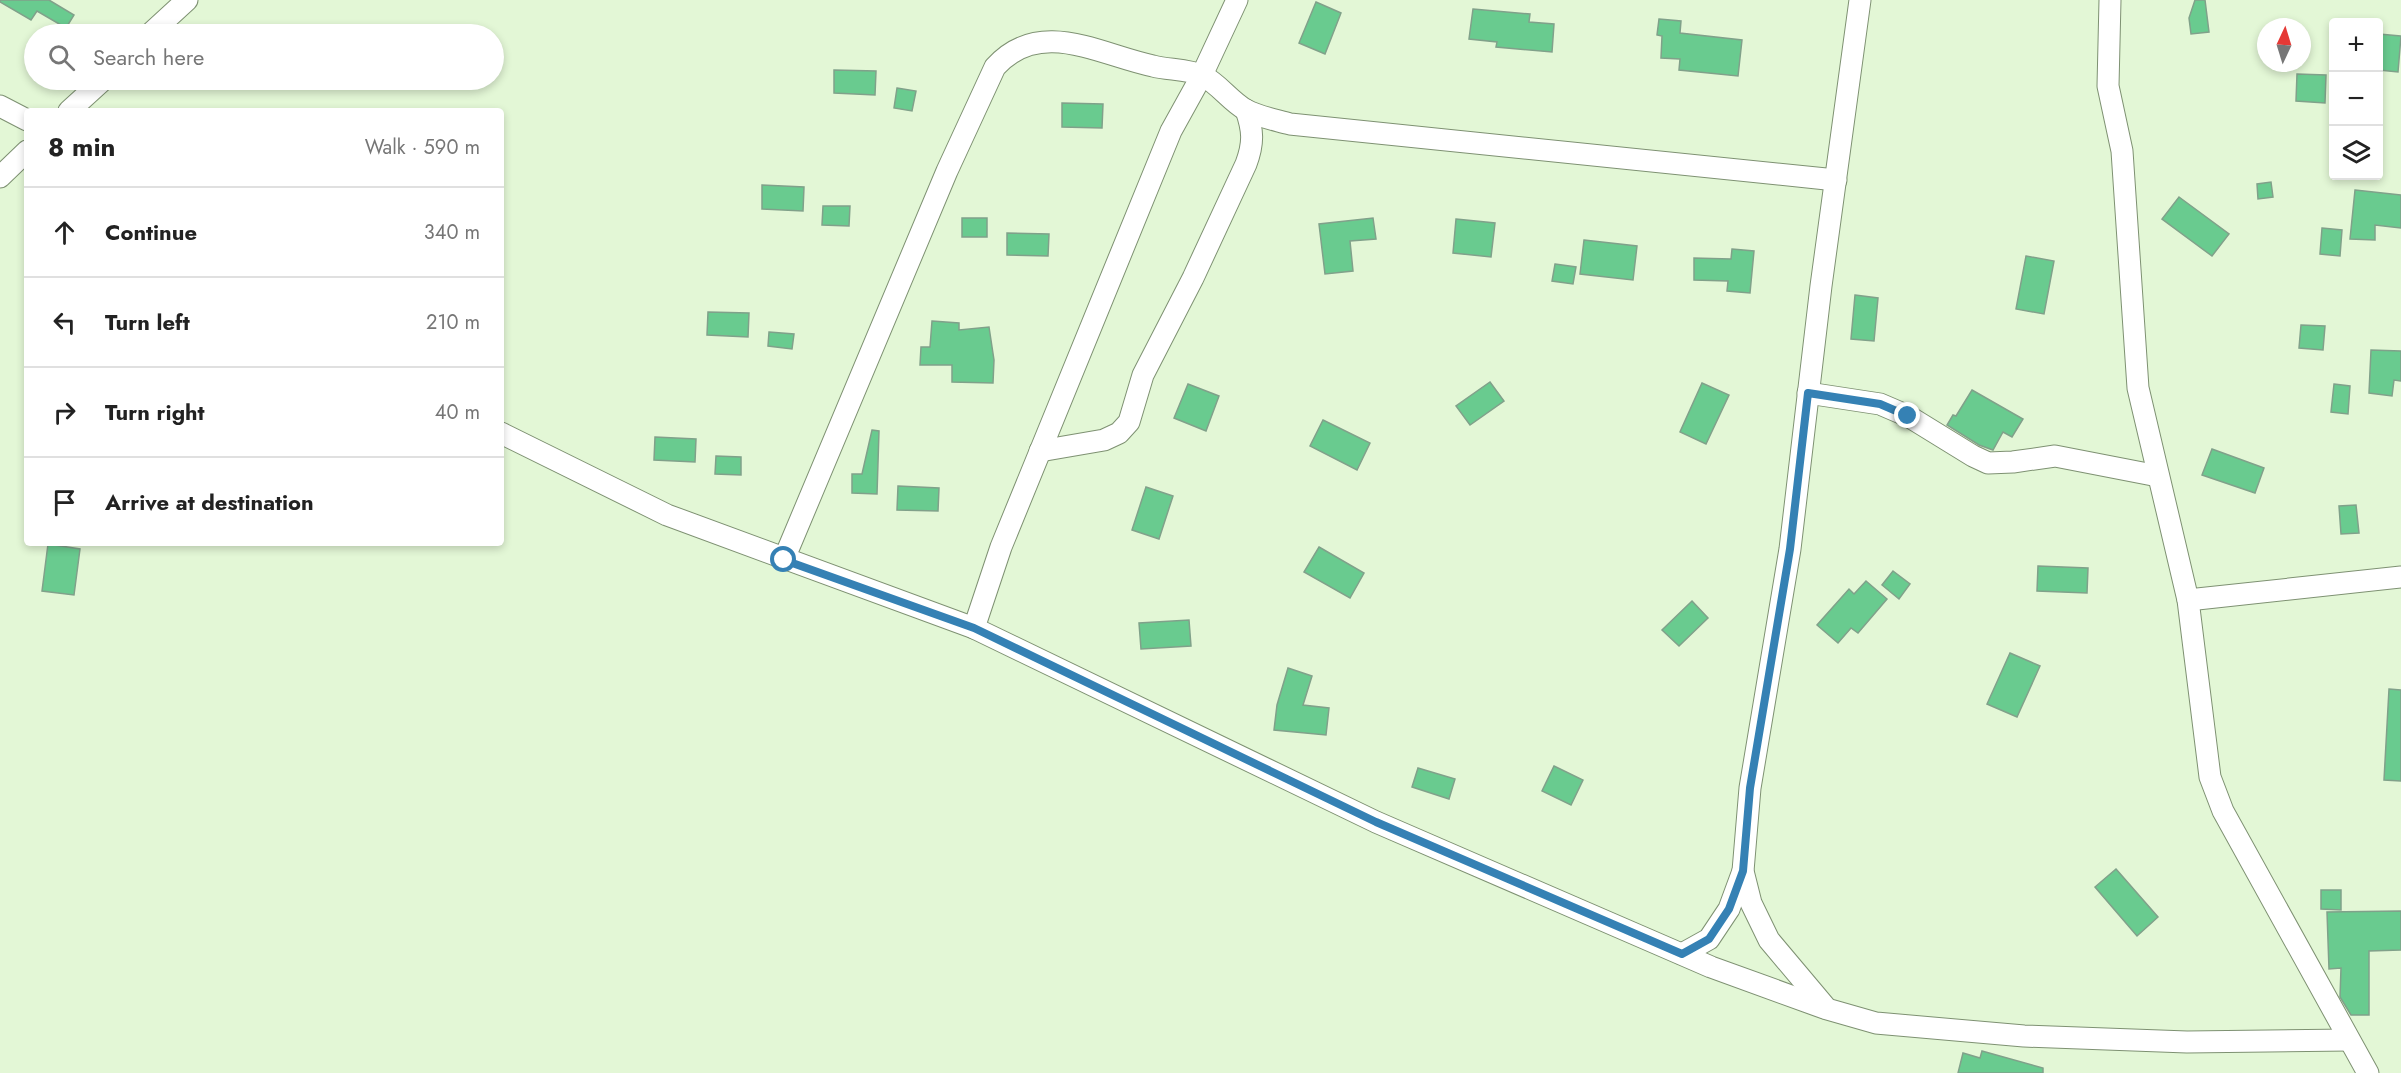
<!DOCTYPE html>
<html lang="en">
<head>
<meta charset="utf-8">
<style>
	body { margin:0; font-family:Jost,sans-serif; background:#f6f6f6; color:#222 }
	.controls { position:absolute; right:18px; top:18px; display:grid; overflow:hidden; border-radius:6px; box-shadow:0 3px 9px #0003 }
	.controls button { width:54px; height:54px; display:grid; place-items:center; padding:0; border:0; border-bottom:2px solid #e0e0e0; background:#fff; color:#222; font:30px sans-serif }
	.compass { position:absolute; left:2257px; top:18px; width:54px; height:54px; border-radius:50%; background:#fff; box-shadow:0 3px 9px #0003; rotate:4deg }
	.stop { position:absolute; width:18px; height:18px; margin:-14px; border:4px solid #3581b4; border-radius:50%; background:#fff }
	.stop.end { background:#3581b4; border-color:#fff; box-shadow:0 2px 6px #0008 }
	.list { margin:0; padding:0; list-style:none }
	h2 { display:flex; justify-content:space-between; align-items:center; height:78px; margin:0; padding:0 24px; font-size:26px }
	h2 small { font-size:20px; font-weight:400; color:#767676 }
	.list li { display:grid; grid-template-columns:39px 1fr auto; gap:18px; align-items:center; box-sizing:border-box; height:90px; padding:0 24px; border-top:2px solid #e0e0e0 }
	.list b { display:block; font-size:22px; white-space:nowrap }
	.list em { font-size:20px; font-style:normal; color:#767676 }
	.icon { flex:none; width:33px; height:33px; fill:none; stroke:currentColor; stroke-width:2; stroke-linecap:round; stroke-linejoin:round }
	.map { position:relative; flex:none; width:2401px; height:1073px; overflow:hidden }
	.search { position:absolute; background:#fff; box-shadow:0 3px 9px #0003; left:24px; top:24px; width:480px; height:66px; display:flex; align-items:center; gap:15px; box-sizing:border-box; padding:0 21px; border-radius:33px; color:#767676; font-size:22px }
	.panel { position:absolute; background:#fff; box-shadow:0 3px 9px #0003; left:24px; top:108px; width:480px; height:438px; border-radius:6px }
	.map>svg:first-child { display:block }
</style>
</head>
<body>
<div class="map">
<svg width="2401" height="1073" viewBox="0 0 2401 1073">
	<rect width="100%" height="100%" fill="#e3f7d6"/>
	<!-- building -->
	<g fill="#69cb8f" stroke="#80a18a" stroke-width="1.5">
		<path d="M0 0H49L74 15 66 28 37 11 31 20 0 2Z"/>
		<path d="M2195 0H2205L2209 32 2191 34 2189 18Z"/>
		<path d="M1316 2 1341 13 1325 54 1299 43Z"/>
		<path d="M1473 9 1530 14 1529 22 1554 24 1552 52 1496 47 1497 42 1469 39Z"/>
		<path d="M1659 19 1681 21 1680 33 1742 40 1738 76 1679 70 1680 59 1661 58 1662 36 1657 35Z"/>
		<path d="M2379 34 2401 36 2398 72 2379 70Z"/>
		<path d="M834 70 876 71 875 95 834 93Z"/>
		<path d="M2297 74 2326 75 2325 103 2296 101Z"/>
		<path d="M897 88 916 91 912 111 894 108Z"/>
		<path d="M1062 103 1103 104 1102 128 1062 127Z"/>
		<path d="M2271 182 2273 197 2258 199 2257 184Z"/>
		<path d="M762 185 804 187 803 211 762 209Z"/>
		<path d="M2355 190 2401 195V228L2375 225V240L2350 239Z"/>
		<path d="M2179 197 2229 234 2212 256 2162 219Z"/>
		<path d="M823 206H850L849 226 822 225Z"/>
		<rect x="962" y="218" width="25" height="19"/>
		<path d="M1373 218 1376 239 1350 241 1353 271 1325 274 1319 224Z"/>
		<path d="M1456 219 1495 223 1491 257 1453 253Z"/>
		<path d="M2322 228 2342 230 2340 256 2320 254Z"/>
		<path d="M1007 233 1049 234 1048 256 1007 255Z"/>
		<path d="M1584 240 1637 246 1633 280 1580 274Z"/>
		<path d="M1732 249 1754 251 1750 293 1727 291 1728 281 1694 280V258L1731 259Z"/>
		<path d="M2026 256 2054 261 2044 314 2016 309Z"/>
		<path d="M1555 264 1576 267 1573 284 1552 281Z"/>
		<path d="M1855 295 1878 298 1874 341 1851 339Z"/>
		<path d="M708 312 749 313 748 337 707 335Z"/>
		<path d="M932 321 959 323V330L989 327 994 360 993 383 952 382V365H920L921 347H930Z"/>
		<path d="M2301 325 2325 326 2323 350 2299 348Z"/>
		<path d="M769 332 794 334 792 349 768 346Z"/>
		<path d="M2371 350 2401 351V381L2394 380 2392 396 2369 393Z"/>
		<path d="M1490 382 1504 401 1470 425 1456 406Z"/>
		<path d="M1702 383 1729 395 1706 444 1680 432Z"/>
		<path d="M1188 384 1219 396 1206 431 1174 418Z"/>
		<path d="M2334 384 2350 386 2348 414 2331 412Z"/>
		<path d="M1972 390 2023 419 2012 437 2003 432 1993 450 1979 445 1947 425 1953 415 1956 416Z"/>
		<path d="M1323 420 1370 443 1357 470 1310 446Z"/>
		<path d="M872 430 879 431 877 494 852 493V474H862Z"/>
		<path d="M655 437 696 439 695 462 654 460Z"/>
		<path d="M2212 449 2264 468 2255 493 2202 475Z"/>
		<path d="M716 456 741 457V475L715 474Z"/>
		<path d="M898 486 939 488 938 511 897 510Z"/>
		<path d="M1146 487 1173 496 1159 539 1132 530Z"/>
		<path d="M2356 505 2359 533 2341 534 2339 506Z"/>
		<path d="M48 544 80 549 74 595 42 591Z"/>
		<path d="M1319 547 1364 573 1350 598 1304 572Z"/>
		<path d="M2038 566 2088 568 2087 593 2037 591Z"/>
		<path d="M1893 571 1910 584 1899 599 1882 585Z"/>
		<path d="M1866 581 1887 599 1858 633 1851 628 1838 643 1817 625 1849 589 1854 594Z"/>
		<path d="M1692 601 1708 618 1679 646 1662 630Z"/>
		<path d="M1189 620 1191 646 1141 649 1139 623Z"/>
		<path d="M2010 653 2040 666 2017 717 1987 704Z"/>
		<path d="M1288 668 1312 676 1303 705 1329 708 1326 735 1274 730 1277 705Z"/>
		<path d="M2389 689 2401 690V781L2384 780Z"/>
		<path d="M1554 766 1583 780 1571 805 1542 791Z"/>
		<path d="M1418 768 1455 779 1449 799 1412 787Z"/>
		<path d="M2116 869 2158 917 2137 936 2095 887Z"/>
		<path d="M2321 890H2341V910L2321 909Z"/>
		<path d="M2401 911V950L2369 951V1015H2351L2340 997 2341 968 2329 969 2327 912Z"/>
		<path d="M1982 1051 2043 1068V1073H1958L1963 1053 1980 1058Z"/>
	</g>
	<g fill="none" stroke-linecap="round" stroke-linejoin="round">
		<!-- minor casing -->
		<g stroke="#7e9172" stroke-width="23">
			<g id="minor">
				<path d="M1860 0 1821 286 1790 549 1750 788 1743 871 1751 903 1769 940 1827 1009 1876 1023 2024 1036 2187 1042 2349 1040"/>
				<path d="M2110 0 2108 86 2122 151 2138 388 2188 600 2210 777 2223 811 2368 1073"/>
				<path d="M150 34 187 0"/>
				<path d="M0 106 27 120"/>
				<path d="M69 111 103 80"/>
				<path d="M0 177 27 151"/>
				<path d="M1808 393 1880 404 1908 416 1973 456 1988 463 2013 462 2055 456 2158 476"/>
				<path d="M501 433 667 515 974 628 1376 822 1711 967 1824 1008"/>
				<path d="M1040 451 1104 440 1119 433 1129 422 1143 375 1193 278 1246 164C1254 143 1253 130 1246 110"/>
				<path d="M784 559 947 171 995 67C1040 17 1100 55 1153 66 1168 70 1189 69 1203 76 1219 84 1230 101 1246 110 1259 117 1276 120 1290 124L1836 180"/>
				<path d="M2188 600 2401 577"/>
				<path d="M974 628 1001 547 1171 131 1202 75 1237 0"/>
				<path d="M1682 954 1709 939 1729 909 1743 871"/>
			</g>
		</g>
		<!-- minor -->
		<use href="#minor" stroke="#fff" stroke-width="21"/>
	</g>
	<g fill="none" stroke-linecap="round" stroke-linejoin="round">
		<!-- route -->
		<path stroke="#3581b4" stroke-width="8" d="M784 560 974 628 1376 822 1682 954 1709 939 1729 909 1743 871 1750 788 1790 549 1808 393 1880 404 1908 416"/>
	</g>
</svg>
<div class="controls">
<button>+</button>
<button>−</button>
<button><svg class="icon" aria-label="layers" viewBox="0 0 24 24"><path d="M12 4l9 5-9 5-9-5zM3 14l9 5 9-5"/></svg></button>
</div>
<svg class="compass" viewBox="-18 -18 36 36"><path d="M0-13l5 13h-10z" fill="#e53935"/><path d="M0 13l5-13h-10z" fill="#767676"/></svg>
<div class="stop" style="left:784px;top:560px"></div>
<div class="stop end" style="left:1908px;top:416px"></div>
<div class="search"><svg class="icon" aria-label="search" viewBox="0 0 24 24"><circle cx="10" cy="10" r="6"/><path d="M15 15l6 6"/></svg>Search here</div>
<section class="panel">
<h2>8 min<small>Walk · 590 m</small></h2>
<ul class="list">
<li><svg class="icon" aria-label="ahead" viewBox="0 0 24 24"><path d="M12 20V5M6 11l6-6 6 6"/></svg><div><b>Continue</b></div><em>340 m</em></li>
<li><svg class="icon" aria-label="left" viewBox="0 0 24 24"><path d="M17 20v-9H6M10 6l-5 5 5 5"/></svg><div><b>Turn left</b></div><em>210 m</em></li>
<li><svg class="icon" aria-label="right" viewBox="0 0 24 24"><path d="M7 20v-9h11M14 6l5 5-5 5"/></svg><div><b>Turn right</b></div><em>40 m</em></li>
<li><svg class="icon" aria-label="arrive" viewBox="0 0 24 24"><path d="M6 21V4h12l-3 4 3 4H6"/></svg><div><b>Arrive at destination</b></div></li>
</ul>
</section>
</div>
</body>
</html>
